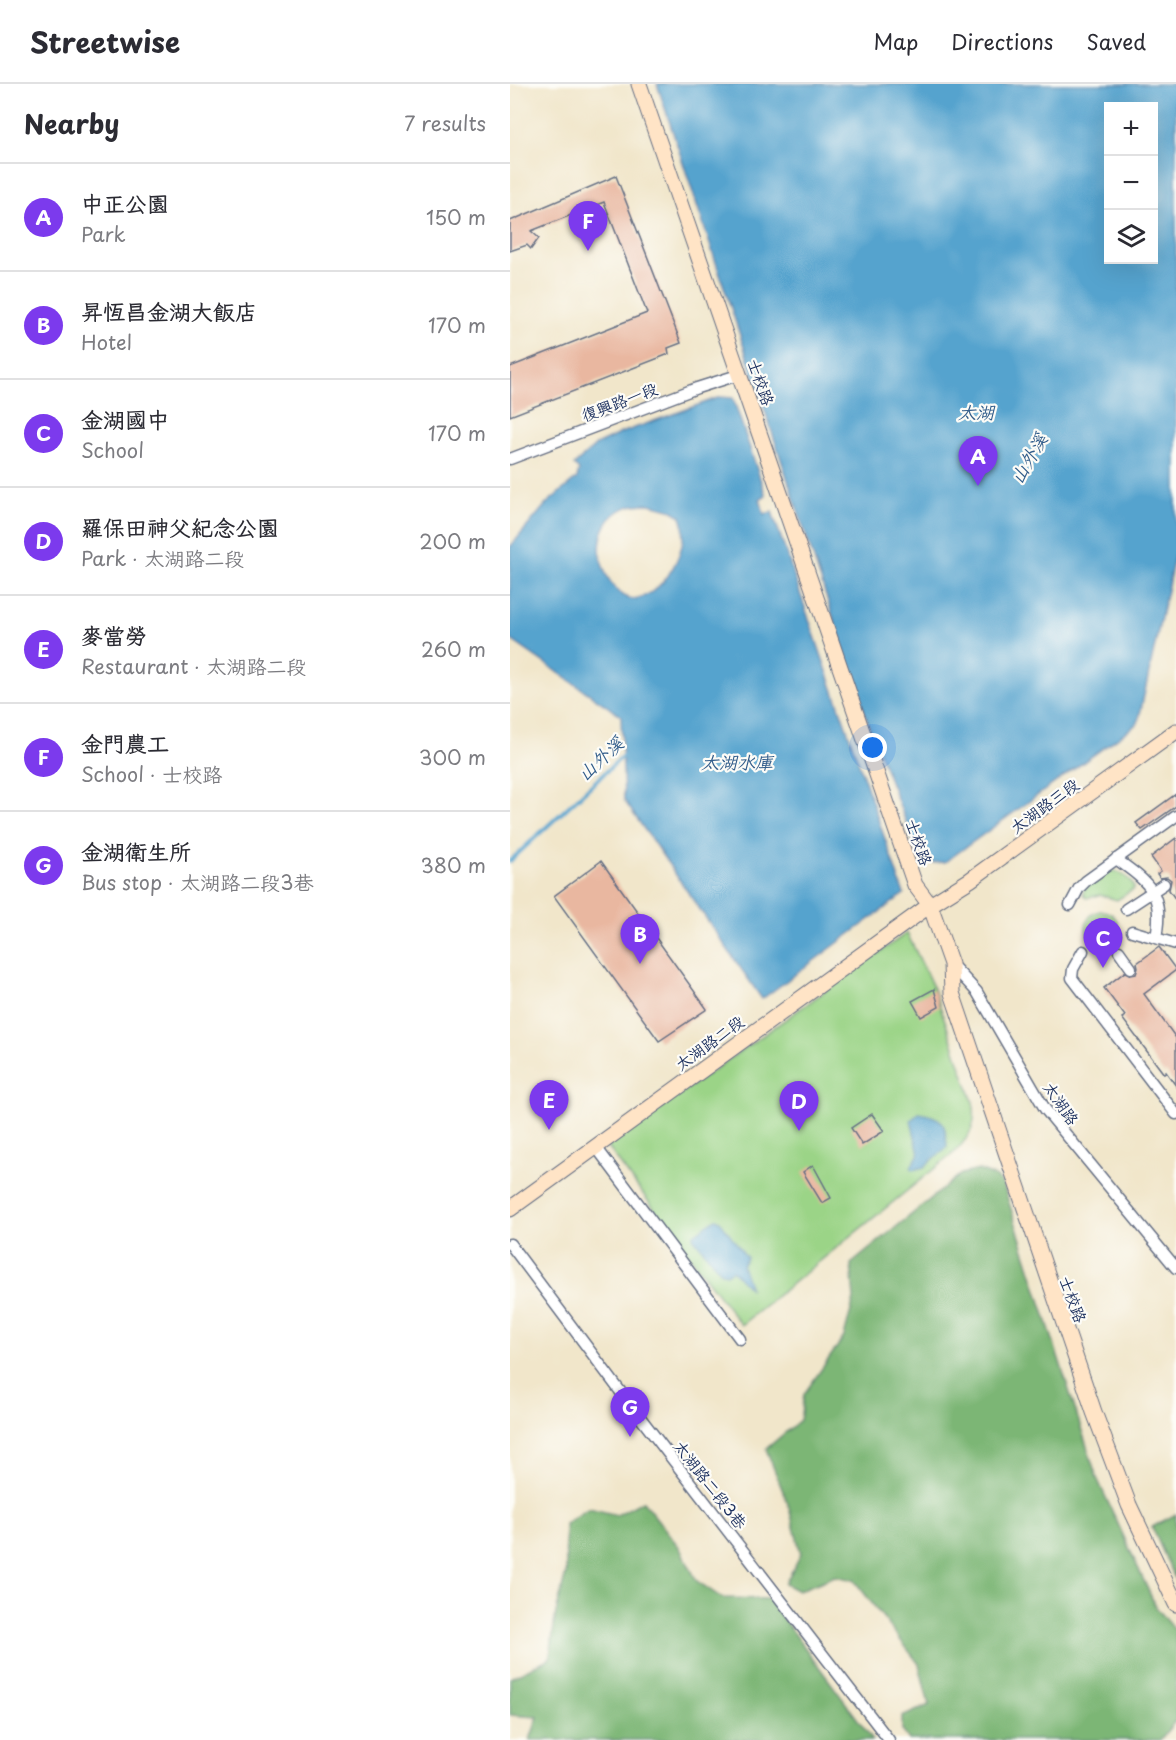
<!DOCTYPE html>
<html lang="en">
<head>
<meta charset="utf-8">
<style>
	body { margin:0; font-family:"Playpen Sans","LXGW WenKai TC",sans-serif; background:#f7f7f7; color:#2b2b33 }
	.controls { position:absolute; right:18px; top:18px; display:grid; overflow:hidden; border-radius:0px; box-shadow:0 6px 24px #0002 }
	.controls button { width:54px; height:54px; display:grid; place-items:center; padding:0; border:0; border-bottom:2px solid #e1e1e2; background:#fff; color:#2b2b33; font:30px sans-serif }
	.you { position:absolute; left:363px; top:664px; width:21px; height:21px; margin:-15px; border:4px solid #fff; border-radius:50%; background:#1a73e8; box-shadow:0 0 0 9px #1a73e833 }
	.badge { display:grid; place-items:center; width:39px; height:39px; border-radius:50%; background:#7c3aed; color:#fff; font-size:20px; font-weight:700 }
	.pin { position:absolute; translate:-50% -50px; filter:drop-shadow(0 2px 3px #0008) }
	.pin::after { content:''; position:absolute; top:32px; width:21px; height:18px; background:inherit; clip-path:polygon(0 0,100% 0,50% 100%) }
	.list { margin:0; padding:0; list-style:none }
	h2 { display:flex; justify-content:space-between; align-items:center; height:78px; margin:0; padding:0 24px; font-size:26px }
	h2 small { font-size:20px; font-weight:400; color:#7c7c81 }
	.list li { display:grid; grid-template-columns:39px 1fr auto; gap:18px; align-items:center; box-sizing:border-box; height:108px; padding:0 24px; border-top:2px solid #e1e1e2 }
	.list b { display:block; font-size:22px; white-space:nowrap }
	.list p { margin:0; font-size:20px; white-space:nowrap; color:#7c7c81 }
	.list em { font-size:20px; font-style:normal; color:#7c7c81 }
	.icon { flex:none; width:33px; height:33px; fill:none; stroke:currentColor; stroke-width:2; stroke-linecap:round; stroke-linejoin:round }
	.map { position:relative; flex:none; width:666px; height:1656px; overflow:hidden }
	header { display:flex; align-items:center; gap:36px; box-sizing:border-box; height:84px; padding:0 30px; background:#fff; border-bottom:2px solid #e1e1e2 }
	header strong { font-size:28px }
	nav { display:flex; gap:33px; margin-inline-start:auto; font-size:21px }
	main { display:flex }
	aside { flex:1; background:#fff }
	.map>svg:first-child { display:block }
</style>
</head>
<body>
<header>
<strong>Streetwise</strong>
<nav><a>Map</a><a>Directions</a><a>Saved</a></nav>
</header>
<main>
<aside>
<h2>Nearby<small>7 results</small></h2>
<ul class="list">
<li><span class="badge">A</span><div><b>中正公園</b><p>Park</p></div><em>150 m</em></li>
<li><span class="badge">B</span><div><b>昇恆昌金湖大飯店</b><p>Hotel</p></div><em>170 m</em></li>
<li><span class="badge">C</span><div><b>金湖國中</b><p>School</p></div><em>170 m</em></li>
<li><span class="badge">D</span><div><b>羅保田神父紀念公園</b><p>Park · 太湖路二段</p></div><em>200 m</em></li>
<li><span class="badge">E</span><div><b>麥當勞</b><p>Restaurant · 太湖路二段</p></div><em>260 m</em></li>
<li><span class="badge">F</span><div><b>金門農工</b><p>School · 士校路</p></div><em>300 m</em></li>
<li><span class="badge">G</span><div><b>金湖衛生所</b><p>Bus stop · 太湖路二段3巷</p></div><em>380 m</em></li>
</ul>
</aside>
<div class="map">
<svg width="666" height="1656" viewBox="0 0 666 1656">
	<rect width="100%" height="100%" fill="#fdfcf7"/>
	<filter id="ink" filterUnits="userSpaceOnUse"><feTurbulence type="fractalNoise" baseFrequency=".0167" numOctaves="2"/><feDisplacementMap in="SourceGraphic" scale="12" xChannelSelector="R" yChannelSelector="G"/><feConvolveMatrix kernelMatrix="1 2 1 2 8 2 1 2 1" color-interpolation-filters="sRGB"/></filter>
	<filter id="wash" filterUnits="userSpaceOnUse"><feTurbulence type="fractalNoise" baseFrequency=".008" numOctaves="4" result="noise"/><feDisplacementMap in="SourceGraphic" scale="24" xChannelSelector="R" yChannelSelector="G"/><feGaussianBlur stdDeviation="1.35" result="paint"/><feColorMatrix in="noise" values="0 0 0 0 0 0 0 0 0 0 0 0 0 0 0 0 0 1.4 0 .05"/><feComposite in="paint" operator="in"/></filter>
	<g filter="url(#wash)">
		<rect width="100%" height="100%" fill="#f1e6ca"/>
		<!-- green -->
		<g fill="#9bd487" stroke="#5b8272" stroke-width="1.5">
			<path d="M600 786C610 787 623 796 624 805L607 816 590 811 576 814 573 810 574 805Z"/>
			<circle cx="592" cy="843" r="16"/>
			<path d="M397 849 424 905 463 1018C468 1040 460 1052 445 1068L231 1241 97 1062Z"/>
		</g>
		<!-- forest -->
		<g fill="#7cb674" stroke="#4c7269" stroke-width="1.5">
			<path d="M469 1086 487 1093 494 1103 587 1394 646 1523 666 1547V1636L650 1656H399L392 1646V1633L419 1621 409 1580 344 1496 325 1492 288 1507 275 1500 291 1470 278 1420 256 1365 290 1336 294 1310 334 1253 344 1215 341 1180 451 1090Z"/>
			<path d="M133 1417 169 1463 187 1497 212 1514 259 1515 363 1656H20L28 1633 0 1631V1594L40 1574 45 1533 56 1489 55 1440 79 1424 107 1431Z"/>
			<path d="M666 1430V1497L642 1443Z"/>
		</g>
		<!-- water -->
		<g fill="#54a3ce" stroke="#386996" stroke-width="1.5" fill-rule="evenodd">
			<path d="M147 0H666V465L628 639 435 778 423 779 406 764 360 645ZM598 22H644V176H598Z"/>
			<path d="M210 313 223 314 256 412 250 415 254 430 262 428 394 810 252 915 114 716 111 632 0 555V463L37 419 67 394 69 386 64 381 86 361 111 349ZM140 420 159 425 171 432C183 462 152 517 119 515 84 496 78 438 117 423 124 420 133 420 140 420Z"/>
			<path d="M409 1029C435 1033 435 1039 437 1063L414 1083 403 1086 401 1083 409 1070 401 1036Z"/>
			<path d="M206 1135 211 1138 237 1174 232 1181 240 1205 222 1186 216 1190 211 1188 183 1153 184 1150Z"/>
		</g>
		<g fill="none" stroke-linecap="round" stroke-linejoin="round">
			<!-- stream -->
			<path stroke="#54a3ce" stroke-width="4" d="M0 777 116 669"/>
		</g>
		<g id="blocks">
			<!-- building -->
			<g fill="#e9b7a0">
				<path d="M106 92 171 259 158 264 159 270 0 332V283L137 229 94 118 21 147 29 154 21 165 17 161 0 167V137Z"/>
				<path d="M666 710V722L632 746 626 739Z"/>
				<path d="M666 754V816L659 806 661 796 657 793 650 794 647 790 651 787 641 773Z"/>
				<path d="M91 777 197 925 149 957 44 812Z"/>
				<path d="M649 863 666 886 634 910 666 954V1002L656 988 654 990 612 934 615 932 594 904 615 888 621 891 626 890 628 884 627 879Z"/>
				<path d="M424 905 429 923 411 933 402 917Z"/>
				<path d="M362 1030 374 1047 352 1061 341 1044Z"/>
				<path d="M303 1081 321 1114 312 1119 293 1088Z"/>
			</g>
		</g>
	</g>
	<g filter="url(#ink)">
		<use href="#blocks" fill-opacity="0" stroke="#666f84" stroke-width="1.5"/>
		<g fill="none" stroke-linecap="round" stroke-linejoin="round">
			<!-- street casing -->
			<g stroke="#666f84" stroke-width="13">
				<g id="street">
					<path d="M0 375 187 304 231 290"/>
					<path d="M606 775C641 800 654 810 646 854"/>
					<path d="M560 821 569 804 576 797 666 732"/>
					<path d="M616 825 654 800"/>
					<path d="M622 847 666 860"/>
					<path d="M573 867 563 885 562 894 666 1030"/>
					<path d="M609 867 621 884"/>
					<path d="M441 880 467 908 535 1025 666 1184"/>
					<path d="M86 1063 230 1255"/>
					<path d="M0 1160 119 1319 379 1656"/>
				</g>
			</g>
			<!-- secondary casing -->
			<g stroke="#666f84" stroke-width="17">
				<g id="secondary">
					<path d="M129 0 405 801 420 821 441 880 442 909 584 1328 619 1421 666 1520"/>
					<path d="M0 1125 420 821 460 796 666 647"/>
				</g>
			</g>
			<!-- street -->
			<use href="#street" stroke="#fff" stroke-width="10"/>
			<!-- secondary -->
			<use href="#secondary" stroke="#ffe4c6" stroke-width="15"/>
		</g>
	</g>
	<g text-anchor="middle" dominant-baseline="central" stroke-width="4.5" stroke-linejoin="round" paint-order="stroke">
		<!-- street labels -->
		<g font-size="16" fill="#1b2f5e" stroke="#fdfcf7">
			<text transform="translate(252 298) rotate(71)">士校路</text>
			<text transform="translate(109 317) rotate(-21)">復興路一段</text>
			<text transform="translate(534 721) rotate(-36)">太湖路三段</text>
			<text transform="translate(410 758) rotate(71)">士校路</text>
			<text transform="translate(199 958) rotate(-36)">太湖路二段</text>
			<text transform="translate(552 1019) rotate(55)">太湖路</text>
			<text transform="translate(564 1215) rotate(70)">士校路</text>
			<text transform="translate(201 1400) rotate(52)">太湖路二段3巷</text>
		</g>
		<!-- water labels -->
		<g font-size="18" font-style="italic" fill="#325d8b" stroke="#fdfcf7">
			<text x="466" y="327">太湖</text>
			<text transform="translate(518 374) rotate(-60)">山外溪</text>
			<text transform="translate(90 674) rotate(-43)">山外溪</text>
			<text x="227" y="677">太湖水庫</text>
		</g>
	</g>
</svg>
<div class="controls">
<button>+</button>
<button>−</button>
<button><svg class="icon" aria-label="layers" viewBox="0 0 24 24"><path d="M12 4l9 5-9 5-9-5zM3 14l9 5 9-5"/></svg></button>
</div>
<div class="you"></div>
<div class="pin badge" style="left:468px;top:402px">A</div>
<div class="pin badge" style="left:130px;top:880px">B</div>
<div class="pin badge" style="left:593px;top:884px">C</div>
<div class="pin badge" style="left:289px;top:1047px">D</div>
<div class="pin badge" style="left:39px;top:1046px">E</div>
<div class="pin badge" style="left:78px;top:167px">F</div>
<div class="pin badge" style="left:120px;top:1353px">G</div>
</div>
</main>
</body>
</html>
